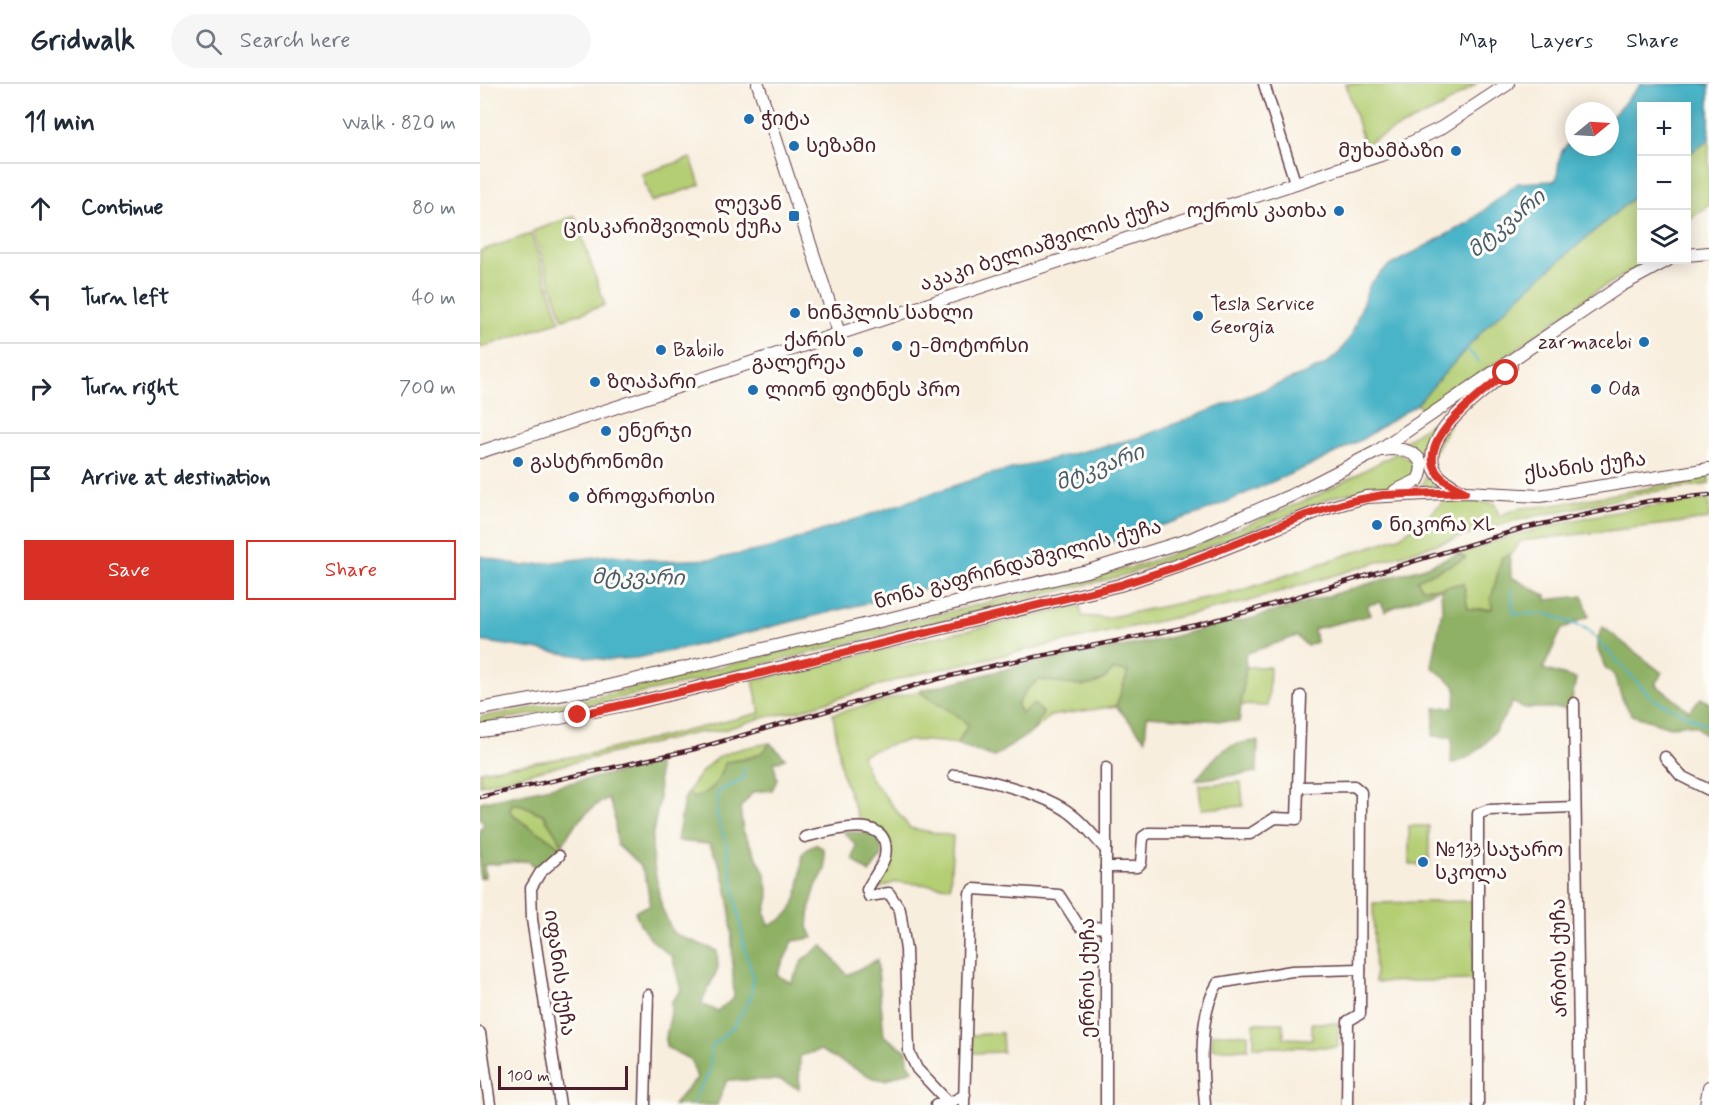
<!DOCTYPE html>
<html lang="en">
<head>
<meta charset="utf-8">
<style>
	body { margin:0; font-family:Mynerve,"Noto Sans Georgian",sans-serif; background:#f6f6f7; color:#1f2937 }
	.controls { position:absolute; right:18px; top:18px; display:grid; overflow:hidden; border-radius:0px; box-shadow:0 3px 15px #0003 }
	.controls button { width:54px; height:54px; display:grid; place-items:center; padding:0; border:0; border-bottom:2px solid #e0e1e3; background:#fff; color:#1f2937; font:30px sans-serif }
	.compass { position:absolute; left:1085px; top:18px; width:54px; height:54px; border-radius:50%; background:#fff; box-shadow:0 3px 15px #0003; rotate:72deg }
	.scale { position:absolute; left:18px; bottom:15px; width:130px; box-sizing:border-box; padding-left:6px; border:3px solid #4a1f2b; border-top:0; font-size:16px; line-height:21px; white-space:nowrap; color:#4a1f2b; -webkit-text-stroke:4px #fdfcf7; paint-order:stroke }
	.stop { position:absolute; width:18px; height:18px; margin:-14px; border:4px solid #d93025; border-radius:50%; background:#fff }
	.stop.end { background:#d93025; border-color:#fff; box-shadow:0 2px 6px #0008 }
	.list { margin:0; padding:0; list-style:none }
	h2 { display:flex; justify-content:space-between; align-items:center; height:78px; margin:0; padding:0 24px; font-size:26px }
	h2 small { font-size:20px; font-weight:400; color:#747a83 }
	.list li { display:grid; grid-template-columns:39px 1fr auto; gap:18px; align-items:center; box-sizing:border-box; height:90px; padding:0 24px; border-top:2px solid #e0e1e3 }
	.list b { display:block; font-size:22px; white-space:nowrap }
	.list em { font-size:20px; font-style:normal; color:#747a83 }
	.actions { display:flex; gap:12px; padding:18px 24px }
	.actions a { flex:1; padding:14px 0; border:2px solid #d93025; border-radius:0px; text-align:center; font-size:21px; color:#d93025 }
	.actions .main { background:#d93025; color:#fff }
	.icon { flex:none; width:33px; height:33px; fill:none; stroke:currentColor; stroke-width:2; stroke-linecap:round; stroke-linejoin:round }
	.map { position:relative; flex:none; width:1229px; height:1021px; overflow:hidden }
	header { display:flex; align-items:center; gap:36px; box-sizing:border-box; height:84px; padding:0 30px; background:#fff; border-bottom:2px solid #e0e1e3 }
	header strong { font-size:28px }
	nav { display:flex; gap:33px; margin-inline-start:auto; font-size:21px }
	.search { width:420px; height:54px; background:#f6f6f7; display:flex; align-items:center; gap:15px; box-sizing:border-box; padding:0 21px; border-radius:33px; color:#747a83; font-size:22px }
	main { display:flex }
	aside { flex:1; background:#fff }
	.map>svg:first-child { display:block }
</style>
</head>
<body>
<header>
<strong>Gridwalk</strong>
<div class="search"><svg class="icon" aria-label="search" viewBox="0 0 24 24"><circle cx="10" cy="10" r="6"/><path d="M15 15l6 6"/></svg>Search here</div>
<nav><a>Map</a><a>Layers</a><a>Share</a></nav>
</header>
<main>
<aside>
<h2>11 min<small>Walk · 820 m</small></h2>
<ul class="list">
<li><svg class="icon" aria-label="ahead" viewBox="0 0 24 24"><path d="M12 20V5M6 11l6-6 6 6"/></svg><div><b>Continue</b></div><em>80 m</em></li>
<li><svg class="icon" aria-label="left" viewBox="0 0 24 24"><path d="M17 20v-9H6M10 6l-5 5 5 5"/></svg><div><b>Turn left</b></div><em>40 m</em></li>
<li><svg class="icon" aria-label="right" viewBox="0 0 24 24"><path d="M7 20v-9h11M14 6l5 5-5 5"/></svg><div><b>Turn right</b></div><em>700 m</em></li>
<li><svg class="icon" aria-label="arrive" viewBox="0 0 24 24"><path d="M6 21V4h12l-3 4 3 4H6"/></svg><div><b>Arrive at destination</b></div></li>
</ul>
<div class="actions"><a class="main">Save</a><a>Share</a></div>
</aside>
<div class="map">
<svg width="1229" height="1021" viewBox="0 0 1229 1021">
	<rect width="100%" height="100%" fill="#fdfcf7"/>
	<filter id="ink" filterUnits="userSpaceOnUse"><feTurbulence type="fractalNoise" baseFrequency=".0167" numOctaves="2"/><feDisplacementMap in="SourceGraphic" scale="12" xChannelSelector="R" yChannelSelector="G"/><feConvolveMatrix kernelMatrix="1 2 1 2 8 2 1 2 1" color-interpolation-filters="sRGB"/></filter>
	<filter id="wash" filterUnits="userSpaceOnUse"><feTurbulence type="fractalNoise" baseFrequency=".008" numOctaves="4" result="noise"/><feDisplacementMap in="SourceGraphic" scale="24" xChannelSelector="R" yChannelSelector="G"/><feGaussianBlur stdDeviation="1.35" result="paint"/><feColorMatrix in="noise" values="0 0 0 0 0 0 0 0 0 0 0 0 0 0 0 0 0 1.4 0 .05"/><feComposite in="paint" operator="in"/></filter>
	<g filter="url(#wash)">
		<rect width="100%" height="100%" fill="#f8eede"/>
		<!-- green -->
		<g fill="#b4ce73" stroke="#7f764f" stroke-width="1.5">
			<path d="M866 0H996L962 23 884 60Z"/>
			<path d="M1229 56V121L1207 137 1206 72Z"/>
			<path d="M211 74 220 101 171 118 162 90Z"/>
			<path d="M1161 107 1162 176H1171L1116 207 1034 267 943 327 937 320 1006 243 1057 196Z"/>
			<path d="M95 132 125 221 83 235 53 147Z"/>
			<path d="M51 150 80 237 0 264V167Z"/>
			<path d="M982 318 948 380 952 390 966 402 940 404C953 385 944 363 922 359Z"/>
			<path d="M917 369C930 375 936 377 935 391L923 399 859 411 712 469 641 492 215 597 113 620 0 639V633L116 613 654 483 723 459 836 412Z"/>
			<path d="M1229 393V400L1171 408 1033 437 766 518 432 591 318 627 281 634 243 646 216 649 0 701V687L115 669 280 629 273 597 420 561 600 522 602 532 625 534 760 507 919 453 945 435 969 412 1015 420 1019 432 1039 424 1069 422Z"/>
			<path d="M1229 415V435L1041 457 1030 471 1022 473 1013 525H988L983 499 961 504H942L936 496 985 474 977 470C1059 441 1143 423 1229 415Z"/>
			<path d="M766 583H790L788 622 760 621Z"/>
			<path d="M633 586 649 588 636 622 570 632 553 647 563 629 540 630 537 621 546 606 559 596C588 598 613 612 633 586Z"/>
			<path d="M439 607C454 621 474 625 488 641L477 660C434 654 423 654 382 671L389 692 430 744 473 752 470 803 416 798 393 806 413 767 397 746 381 741 362 690 353 630Z"/>
			<path d="M290 659C282 675 262 675 246 678 239 696 233 709 213 715L208 708C231 668 248 667 290 659Z"/>
			<path d="M761 698 763 722 721 725 719 701Z"/>
			<path d="M43 719 53 727 63 730 83 761 80 764C66 748 41 743 30 726L32 720Z"/>
			<rect x="929" y="742" width="20" height="39"/>
			<path d="M993 817 995 896 895 898 893 819Z"/>
			<path d="M774 939H803L804 954 832 955V939H858V963H774Z"/>
			<path d="M522 949 523 968 492 969V951Z"/>
			<rect x="732" y="950" width="36" height="15"/>
		</g>
		<!-- forest -->
		<g fill="#8fb165" stroke="#6c6848" stroke-width="1.5">
			<path d="M977 470 986 474 937 496 942 504H961L983 499 988 525H1012L1011 515 1022 473 1030 471 1031 493 1066 512V516L1103 512 1109 532 1082 545 1063 585 1096 595 1090 624H1041L1033 618C1017 645 1003 672 971 680L972 653 953 652 955 624 975 623 976 602 952 583 962 526 961 504 905 527 901 518 887 521 891 531 834 545 836 558 827 562 817 552 765 570 766 583 759 638 667 632 665 655 636 622 648 588 633 586C613 612 588 598 559 596L546 606 537 621 541 630 554 620 563 629 553 647 514 673 477 660 488 641C474 625 454 621 439 607L547 580 684 555 740 540 766 536 942 484Z"/>
			<path d="M1123 543 1182 589 1175 600 1209 627 1221 614 1229 619V655L1216 642 1203 640 1190 643 1152 631 1143 617 1134 591 1125 583 1118 566V554Z"/>
			<path d="M778 657 777 688 716 696C736 671 744 658 778 657Z"/>
			<path d="M290 659 305 674 294 679 297 696 292 706 273 708 260 724 263 747 285 789 289 812 285 829 289 841C322 832 319 798 323 769L335 760 344 765 345 786 336 802 330 823 328 843 333 854 313 857 297 891 311 899 323 876 342 861 367 891 397 876 404 952 427 967 428 979 433 986 405 996 393 994 340 966 320 972 319 1005 301 996H247L237 1021H193L217 994 211 976 186 963C184 947 193 934 191 918L201 906 192 872C174 860 161 848 155 827L170 821C166 784 164 784 137 761L134 729 128 714C110 723 91 741 83 761L63 730C51 727 45 719 32 720L30 726C41 743 66 748 80 764L58 786 49 777 4 781 5 793 0 794V747L4 741 0 733V718L178 680 179 717 172 754V772L182 824 193 849 237 867 238 884 221 920 237 927 254 914C250 862 258 805 229 760L197 757 204 716 208 708 213 714C233 709 239 696 246 678 262 675 282 675 290 659Z"/>
			<path d="M363 747 392 750 400 758 402 772 389 789 373 775 376 761Z"/>
		</g>
		<!-- water -->
		<path fill="#4ab4c7" stroke="#4a6a79" stroke-width="1.5" d="M1161 0H1229V56L1207 71 1206 22H1162L1161 107 1057 196 1006 243 937 320 884 354 840 377 723 428 628 459 205 564 156 574 128 576 0 557V472L43 482 132 471 182 477 235 475 291 464 503 392 661 353 827 289 845 281 860 268 871 252 890 200 907 183 988 139 1038 99 1073 97 1077 94C1079 78 1078 64 1094 56V63H1130V35Z"/>
		<g fill="none" stroke-linecap="round" stroke-linejoin="round">
			<!-- stream -->
			<g stroke="#4ab4c7" stroke-width="2">
				<path d="M987 265 999 278"/>
				<path d="M1031 506 1034 530H1068L1107 545 1173 615 1229 642"/>
				<path d="M212 1021C220 996 234 997 230 964L254 942 271 913 273 892 265 866 246 760 237 731 238 708 263 695 264 683"/>
			</g>
		</g>
	</g>
	<g filter="url(#ink)">
		<g fill="none" stroke-linecap="round" stroke-linejoin="round">
			<!-- minor casing -->
			<g stroke="#643e46" stroke-width="13">
				<g id="minor">
					<path d="M784 0 815 98"/>
					<path d="M1094 619 1100 1021"/>
					<path d="M1185 673 1201 692 1229 706"/>
					<path d="M626 684V1021"/>
					<path d="M474 691C502 693 567 711 590 729 604 739 615 754 626 766"/>
					<path d="M819 703 874 702 881 708 880 930 868 937 867 1021"/>
					<path d="M325 753C346 748 413 726 405 772 404 780 391 797 387 806L389 812 409 809 420 826 426 866 429 968 437 985 471 1021"/>
					<path d="M79 772 60 789 51 804 52 835 80 1021"/>
					<path d="M626 783H657L661 779 663 753 669 749 770 750 795 734 817 735 821 612"/>
					<path d="M0 949 10 1021"/>
					<path d="M165 1021 168 911"/>
					<path d="M456 1021 469 1019 485 1011"/>
					<path d="M484 1021 490 809 494 805 579 811 599 842 626 844"/>
					<path d="M725 1021C722 985 718 930 738 899L812 887 880 885"/>
					<path d="M998 1021V730L1008 726 1095 723"/>
				</g>
			</g>
			<!-- major casing -->
			<g stroke="#643e46" stroke-width="14">
				<g id="major">
					<path d="M278 0 359 249"/>
					<path d="M1206 171 1229 169"/>
					<path d="M903 366C923 362 952 371 938 396L915 407"/>
					<path d="M0 368 916 66 961 44 1028 0"/>
					<path d="M984 408C975 403 963 398 957 389 932 352 1011 305 1031 283"/>
					<path d="M0 625 124 603 346 550 611 486 711 455 812 411 896 368 1142 201 1188 176"/>
					<path d="M0 647 45 641 154 619 640 501 728 471 844 425 886 413 986 408 1060 412 1229 385"/>
					<path d="M1226 1021 1229 1003"/>
				</g>
			</g>
			<!-- minor -->
			<use href="#minor" stroke="#fff" stroke-width="10"/>
			<!-- major -->
			<use href="#major" stroke="#fff" stroke-width="12"/>
			<!-- rail casing -->
			<g stroke="#4a1f2b" stroke-width="4.5">
				<path id="rail" d="M0 713 215 665 454 596 520 580 717 541 766 528 1044 444 1169 417 1229 411"/>
			</g>
			<!-- rail -->
			<use href="#rail" stroke="#fdfcf7" stroke-width="2" stroke-dasharray="7" stroke-linecap="butt"/>
		</g>
	</g>
	<g fill="none" stroke-linecap="round" stroke-linejoin="round" filter="url(#ink)">
		<!-- route -->
		<path stroke="#d93025" stroke-width="8" d="M98 631 261 594 640 501 699 482 826 431 872 417 903 411 985 408C976 403 964 398 958 390 933 357 1004 307 1026 289"/>
	</g>
	<!-- markers -->
	<g fill="#1f6fb2" stroke="#fdfcf7" stroke-width="2">
		<circle cx="269" cy="35" r="6"/>
		<circle cx="314" cy="62" r="6"/>
		<circle cx="976" cy="67" r="6"/>
		<circle cx="859" cy="127" r="6"/>
		<rect x="308" y="126" width="12" height="12" rx="3"/>
		<circle cx="315" cy="229" r="6"/>
		<circle cx="718" cy="232" r="6"/>
		<circle cx="1164" cy="258" r="6"/>
		<circle cx="417" cy="262" r="6"/>
		<circle cx="181" cy="266" r="6"/>
		<circle cx="378" cy="268" r="6"/>
		<circle cx="115" cy="298" r="6"/>
		<circle cx="1116" cy="305" r="6"/>
		<circle cx="273" cy="306" r="6"/>
		<circle cx="126" cy="347" r="6"/>
		<circle cx="38" cy="378" r="6"/>
		<circle cx="94" cy="413" r="6"/>
		<circle cx="897" cy="441" r="6"/>
		<circle cx="943" cy="778" r="6"/>
	</g>
	<g text-anchor="middle" dominant-baseline="central" stroke-width="6" stroke-linejoin="round" paint-order="stroke">
		<!-- poi labels -->
		<g font-size="20" fill="#4a1f2b" stroke="#fdfcf7" text-anchor="start">
			<text x="281" y="35">ჭიტა</text>
			<text x="326" y="62">სეზამი</text>
			<text x="964" y="67" text-anchor="end">მუხამბაზი</text>
			<text x="302" y="120" text-anchor="end">ლევან<tspan x="302" dy="23">ცისკარიშვილის ქუჩა</tspan></text>
			<text x="847" y="127" text-anchor="end">ოქროს კათხა</text>
			<text x="730" y="220">Tesla Service<tspan x="730" dy="23">Georgia</tspan></text>
			<text x="327" y="229">ხინპლის სახლი</text>
			<text x="366" y="256" text-anchor="end">ქარის<tspan x="366" dy="23">გალერეა</tspan></text>
			<text x="1152" y="258" text-anchor="end">zarmacebi</text>
			<text x="429" y="262">ე-მოტორსი</text>
			<text x="193" y="266">Babilo</text>
			<text x="127" y="298">ზღაპარი</text>
			<text x="1128" y="305">Oda</text>
			<text x="285" y="306">ლიონ ფიტნეს პრო</text>
			<text x="138" y="347">ენერჯი</text>
			<text x="50" y="378">გასტრონომი</text>
			<text x="106" y="413">ბროფართსი</text>
			<text x="909" y="441">ნიკორა XL</text>
			<text x="955" y="766">№133 საჯარო<tspan x="955" dy="23">სკოლა</tspan></text>
		</g>
		<!-- street labels -->
		<g font-size="20" fill="#4a1f2b" stroke="#fdfcf7">
			<text transform="translate(565 161) rotate(-18)">აკაკი ბელიაშვილის ქუჩა</text>
			<text transform="translate(1105 383) rotate(-7)">ქსანის ქუჩა</text>
			<text transform="translate(538 481) rotate(-15)">ნონა გაფრინდაშვილის ქუჩა</text>
			<text transform="translate(1080 874) rotate(-91)">არბოს ქუჩა</text>
			<text transform="translate(79 889) rotate(82)">იფანის ქუჩა</text>
			<text transform="translate(608 894) rotate(-90)">ერწოს ქუჩა</text>
		</g>
		<!-- water labels -->
		<g font-size="21" font-style="italic" fill="#4a5b69" stroke="#fdfcf7">
			<text transform="translate(1027 140) rotate(-40)">მტკვარი</text>
			<text transform="translate(620 384) rotate(-21)">მტკვარი</text>
			<text transform="translate(158 494) rotate(1)">მტკვარი</text>
		</g>
	</g>
</svg>
<div class="controls">
<button>+</button>
<button>−</button>
<button><svg class="icon" aria-label="layers" viewBox="0 0 24 24"><path d="M12 4l9 5-9 5-9-5zM3 14l9 5 9-5"/></svg></button>
</div>
<svg class="compass" viewBox="-18 -18 36 36"><path d="M0-13l5 13h-10z" fill="#e53935"/><path d="M0 13l5-13h-10z" fill="#747a83"/></svg>
<div class="scale">100 m</div>
<div class="stop" style="left:1026px;top:289px"></div>
<div class="stop end" style="left:98px;top:631px"></div>
</div>
</main>
</body>
</html>
